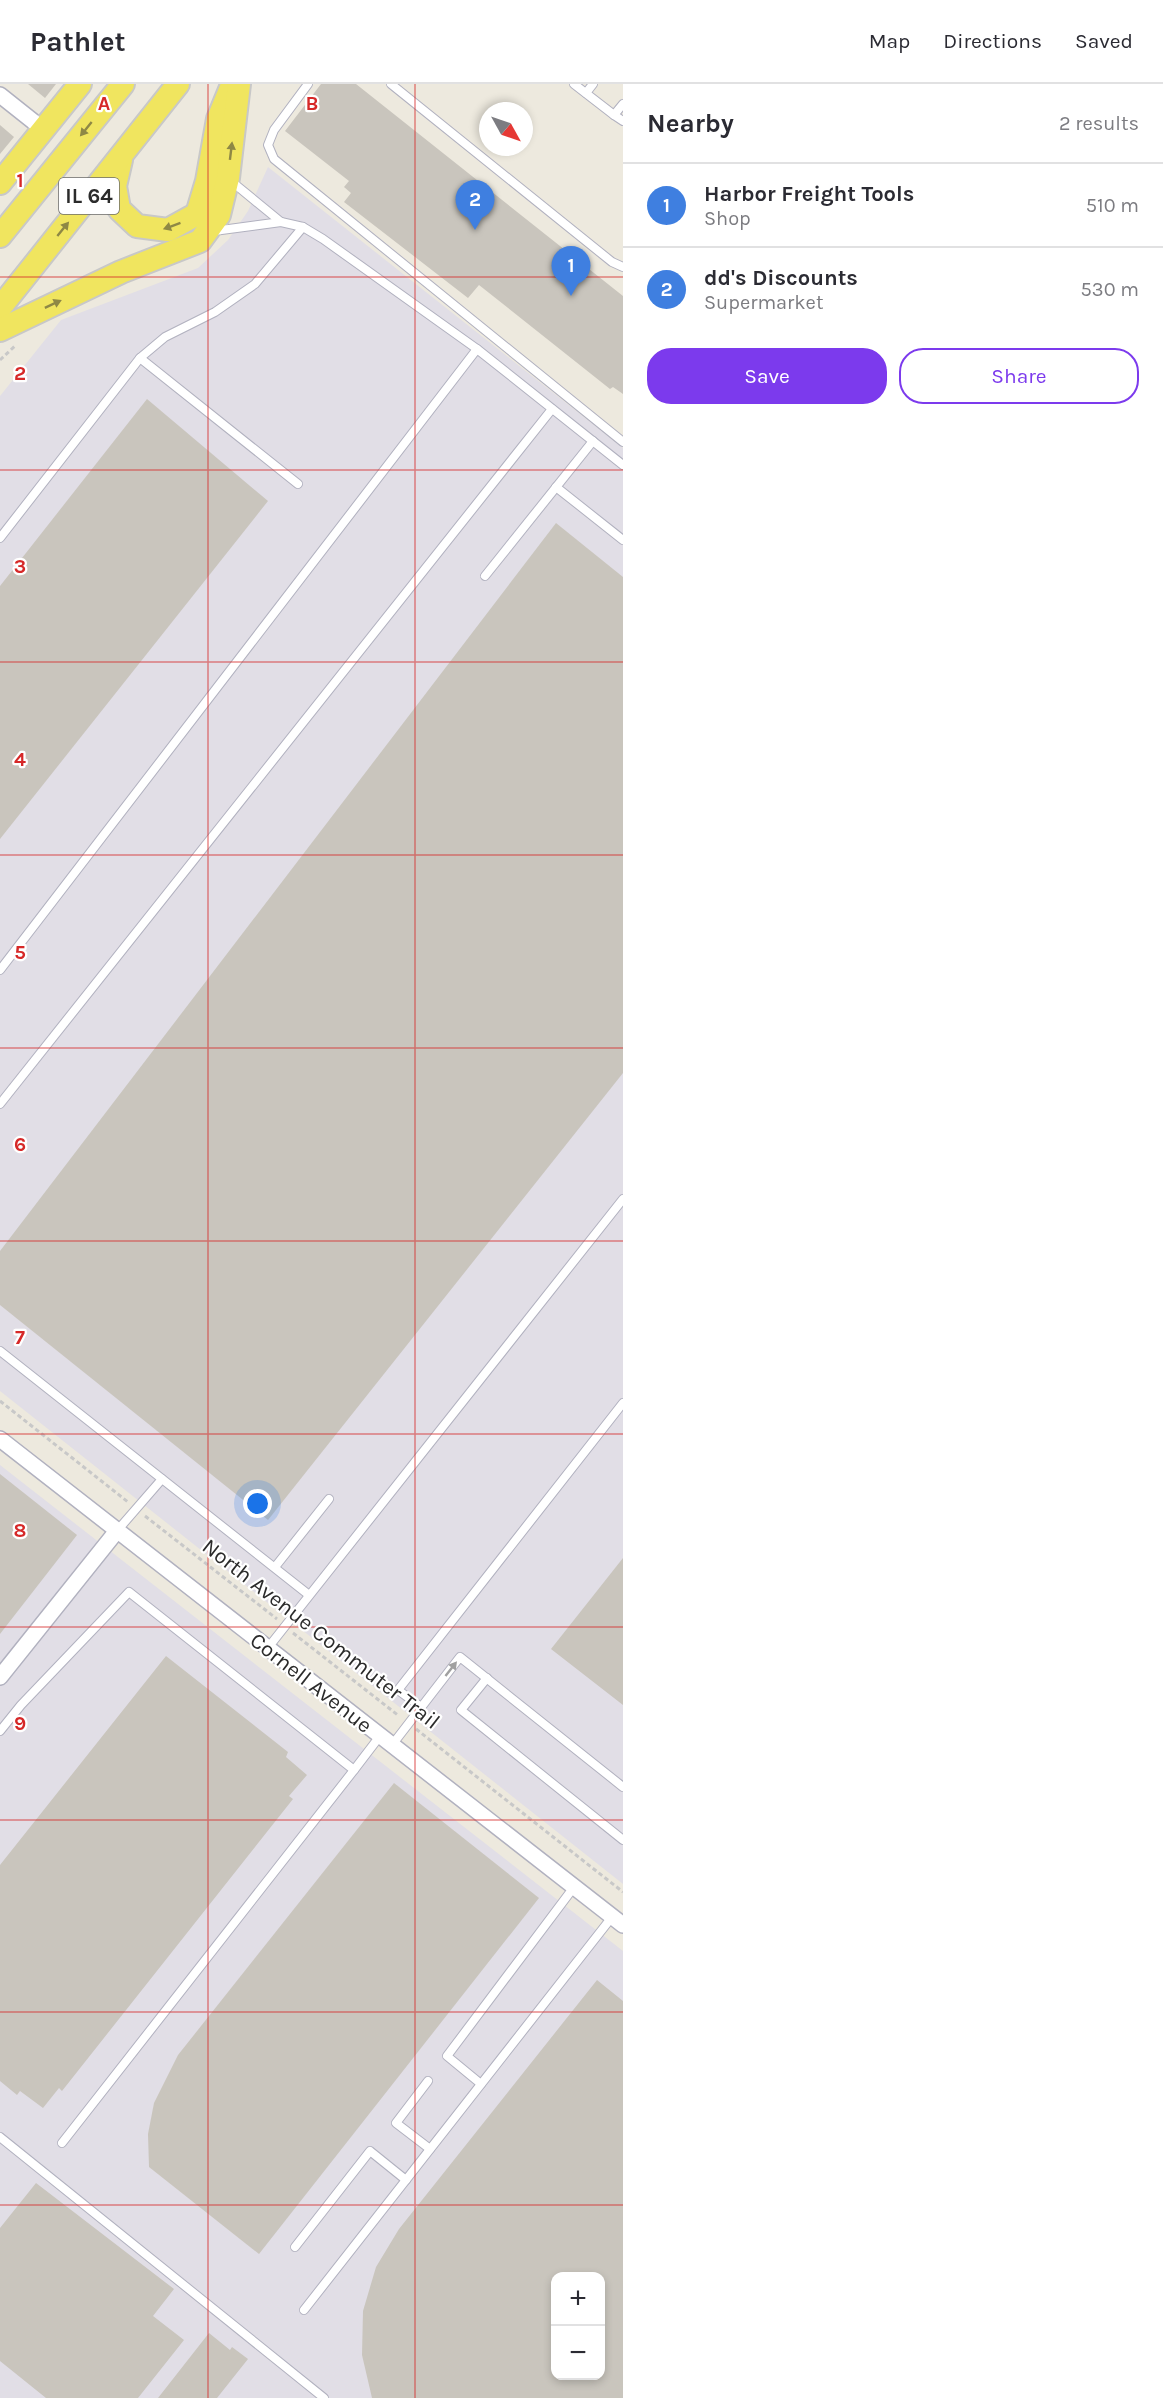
<!DOCTYPE html>
<html lang="en">
<head>
<meta charset="utf-8">
<style>
	body { margin:0; font-family:Karla,sans-serif; background:#f7f7f7; color:#2b2b33 }
	.controls { position:absolute; right:18px; bottom:18px; display:grid; overflow:hidden; border-radius:12px; box-shadow:0 3px 9px #0003 }
	.controls button { width:54px; height:54px; display:grid; place-items:center; padding:0; border:0; border-bottom:2px solid #e1e1e2; background:#fff; color:#2b2b33; font:30px sans-serif }
	.compass { position:absolute; left:479px; top:18px; width:54px; height:54px; border-radius:50%; background:#fff; box-shadow:0 3px 9px #0003; rotate:130deg }
	.you { position:absolute; left:258px; top:1420px; width:21px; height:21px; margin:-15px; border:4px solid #fff; border-radius:50%; background:#1a73e8; box-shadow:0 0 0 9px #1a73e833 }
	.badge { display:grid; place-items:center; width:39px; height:39px; border-radius:50%; background:#7c3aed; color:#fff; font-size:20px; font-weight:700 }
	.pin { position:absolute; translate:-50% -50px; filter:drop-shadow(0 2px 3px #0008) }
	.pin::after { content:''; position:absolute; top:32px; width:21px; height:18px; background:inherit; clip-path:polygon(0 0,100% 0,50% 100%) }
	.list { margin:0; padding:0; list-style:none }
	h2 { display:flex; justify-content:space-between; align-items:center; height:78px; margin:0; padding:0 24px; font-size:26px }
	h2 small { font-size:20px; font-weight:400; color:#7c7c81 }
	.list li { display:grid; grid-template-columns:39px 1fr auto; gap:18px; align-items:center; box-sizing:border-box; height:84px; padding:0 24px; border-top:2px solid #e1e1e2 }
	.list b { display:block; font-size:22px; white-space:nowrap }
	.list p { margin:0; font-size:20px; white-space:nowrap; color:#7c7c81 }
	.list em { font-size:20px; font-style:normal; color:#7c7c81 }
	.actions { display:flex; gap:12px; padding:18px 24px }
	.actions a { flex:1; padding:14px 0; border:2px solid #7c3aed; border-radius:24px; text-align:center; font-size:21px; color:#7c3aed }
	.actions .main { background:#7c3aed; color:#fff }
	.map { position:relative; flex:none; width:623px; height:2314px; overflow:hidden }
	header { display:flex; align-items:center; gap:36px; box-sizing:border-box; height:84px; padding:0 30px; background:#fff; border-bottom:2px solid #e1e1e2 }
	header strong { font-size:28px }
	nav { display:flex; gap:33px; margin-inline-start:auto; font-size:21px }
	main { display:flex }
	aside { flex:1; background:#fff }
	.map>svg:first-child { display:block }
</style>
</head>
<body>
<header>
<strong>Pathlet</strong>
<nav><a>Map</a><a>Directions</a><a>Saved</a></nav>
</header>
<main>
<div class="map">
<svg width="623" height="2314" viewBox="0 0 623 2314">
	<rect width="100%" height="100%" fill="#ede9de"/>
	<!-- industrial -->
	<g fill="#e1dee6" fill-rule="evenodd">
		<path d="M268 83 623 364V1800L0 1307V312L61 236 198 184 228 156 248 127Z"/>
		<path d="M0 1381 623 1867V2314H0ZM556 2192H600V2292H556Z"/>
	</g>
	<!-- building -->
	<g fill="#c9c5bd" fill-rule="evenodd">
		<path d="M28 0H56L45 14Z"/>
		<path d="M321 0H356L623 212V310L613 303 610 305 479 201 468 214 344 118 351 109 344 103 349 97 285 47Z"/>
		<path d="M0 41 14 53 0 70Z"/>
		<path d="M147 315 268 417 0 755V502Z"/>
		<path d="M556 439 623 493V989L268 1436 0 1221V1167Z"/>
		<path d="M0 1390 77 1451 0 1550Z"/>
		<path d="M623 1474V1621L551 1565Z"/>
		<path d="M166 1572 288 1668 286 1673 307 1691 289 1712 293 1715 62 2007 59 2004 43 2024 20 2007 17 2011 0 1997V1781Z"/>
		<path d="M394 1699 539 1814 259 2170 149 2083 148 2050 154 2019 178 1971Z"/>
		<path d="M597 1896 623 1917V2314H372L362 2271 363 2227 376 2183 399 2145ZM556 2192H600V2292H556Z"/>
		<path d="M36 2099 174 2205 153 2232 184 2256 138 2314H46L0 2277V2144Z"/>
		<path d="M209 2249 230 2266 232 2263 248 2275 217 2314H158Z"/>
	</g>
	<g fill="none" stroke-linecap="round" stroke-linejoin="round">
		<!-- service casing -->
		<g stroke="#b1b1bf" stroke-width="10">
			<g id="service">
				<path d="M308 0 274 46 268 61 274 75 623 358"/>
				<path d="M391 0 612 178 623 183"/>
				<path d="M574 0 614 31 623 20"/>
				<path d="M586 9 593 0"/>
				<path d="M614 31 623 37"/>
				<path d="M231 97 281 138 303 143 323 155 477 265 623 381"/>
				<path d="M214 147 281 138"/>
				<path d="M140 274 165 253 215 228 255 200 303 143"/>
				<path d="M556 403 623 456"/>
				<path d="M0 454 140 274 298 400"/>
				<path d="M485 492 593 357"/>
				<path d="M0 886 477 265"/>
				<path d="M0 1020 552 325"/>
				<path d="M0 1267 309 1511"/>
				<path d="M116 1448 162 1395"/>
				<path d="M275 1483 329 1415"/>
				<path d="M267 1565 623 1115"/>
				<path d="M487 1594 461 1626 623 1756"/>
				<path d="M421 1623 398 1606 623 1319"/>
				<path d="M0 1647 21 1621 129 1508 354 1686 62 2059"/>
				<path d="M392 1661 460 1573 623 1703"/>
				<path d="M354 1686 380 1652"/>
				<path d="M428 1997 396 2039 430 2065"/>
				<path d="M481 2000 447 1972 574 1803"/>
				<path d="M0 2053 324 2314"/>
				<path d="M295 2163 370 2067 406 2096"/>
				<path d="M304 2226 612 1833"/>
			</g>
		</g>
		<!-- minor casing -->
		<g stroke="#b1b1bf" stroke-width="18">
			<g id="minor">
				<path d="M0 11 44 46"/>
				<path d="M0 1355 623 1841"/>
				<path d="M0 1593 116 1448"/>
			</g>
		</g>
		<!-- primary casing -->
		<g stroke="#c8c8c8" stroke-width="26">
			<g id="primary">
				<path d="M121 76 115 102 119 125 137 142 168 146 197 130 207 97 218 35 232 1"/>
				<path d="M0 99 80 0"/>
				<path d="M0 152 123 0"/>
				<path d="M0 224 178 0"/>
				<path d="M0 246 121 188 200 157 219 131 228 94 239 0"/>
			</g>
		</g>
		<!-- path -->
		<g stroke="#c8c8c8" stroke-width="3" stroke-dasharray="4.5 3" stroke-linecap="butt">
			<path d="M0 276 16 261"/>
			<path d="M0 1317 128 1418"/>
			<path d="M145 1432 277 1535"/>
			<path d="M293 1549 399 1632"/>
			<path d="M416 1645 623 1808"/>
		</g>
		<!-- service -->
		<use href="#service" stroke="#fff" stroke-width="8"/>
		<!-- minor -->
		<use href="#minor" stroke="#fff" stroke-width="15"/>
		<!-- primary -->
		<use href="#primary" stroke="#f0e55f" stroke-width="22"/>
	</g>
	<!-- one-way arrows -->
	<defs><path id="oneway-solid" d="M-6-.8H1V-3.2L6.5 0L1 3.2V.8H-6Z" transform="scale(1.5)"/></defs>
	<g fill="#8e8845">
		<use href="#oneway-solid" transform="translate(86 45) rotate(129)"/>
		<use href="#oneway-solid" transform="translate(231 67) rotate(-83)"/>
		<use href="#oneway-solid" transform="translate(172 142) rotate(160)"/>
		<use href="#oneway-solid" transform="translate(63 145) rotate(-51)"/>
		<use href="#oneway-solid" transform="translate(53 220) rotate(-25)"/>
	</g>
	<use fill="#a0a0a0" href="#oneway-solid" transform="translate(451 1585) rotate(-52)"/>
	<!-- grid -->
	<path fill="none" stroke="#d62828" stroke-width="1.5" stroke-opacity="0.55" d="M208 0V2314M415 0V2314M0 193H623M0 386H623M0 578H623M0 771H623M0 964H623M0 1157H623M0 1350H623M0 1543H623M0 1736H623M0 1928H623M0 2121H623"/>
	<g text-anchor="middle" dominant-baseline="central" stroke-width="4.5" stroke-linejoin="round" paint-order="stroke">
		<!-- shield labels -->
		<rect fill="#fff" stroke="#6b6b6b" stroke-width="1.5" x="59" y="94" width="60" height="36" rx="4.5"/>
		<g font-size="21" font-weight="bold" fill="#2b2b2b">
			<text x="89" y="112">IL 64</text>
		</g>
		<!-- street labels -->
		<g font-size="22" fill="#2b2b2b" stroke="#fff">
			<text transform="translate(321 1550) rotate(38)">North Avenue Commuter Trail</text>
			<text transform="translate(311 1599) rotate(38)">Cornell Avenue</text>
		</g>
	</g>
	<g font-size="20" text-anchor="middle" font-weight="bold" fill="#d62828" stroke="#fff" stroke-width="4.5" stroke-linejoin="round" paint-order="stroke">
		<text x="104" y="26">A</text>
		<text x="312" y="26">B</text>
		<text x="20" y="103">1</text>
		<text x="20" y="296">2</text>
		<text x="20" y="489">3</text>
		<text x="20" y="682">4</text>
		<text x="20" y="875">5</text>
		<text x="20" y="1067">6</text>
		<text x="20" y="1260">7</text>
		<text x="20" y="1453">8</text>
		<text x="20" y="1646">9</text>
	</g>
</svg>
<div class="controls">
<button>+</button>
<button>−</button>
</div>
<svg class="compass" viewBox="-18 -18 36 36"><path d="M0-13l5 13h-10z" fill="#e53935"/><path d="M0 13l5-13h-10z" fill="#7c7c81"/></svg>
<div class="you"></div>
<div class="pin badge" style="left:571px;top:212px;background:#3f7fe0">1</div>
<div class="pin badge" style="left:475px;top:146px;background:#3f7fe0">2</div>
</div>
<aside>
<h2>Nearby<small>2 results</small></h2>
<ul class="list">
<li><span class="badge" style="background:#3f7fe0">1</span><div><b>Harbor Freight Tools</b><p>Shop</p></div><em>510 m</em></li>
<li><span class="badge" style="background:#3f7fe0">2</span><div><b>dd's Discounts</b><p>Supermarket</p></div><em>530 m</em></li>
</ul>
<div class="actions"><a class="main">Save</a><a>Share</a></div>
</aside>
</main>
</body>
</html>
